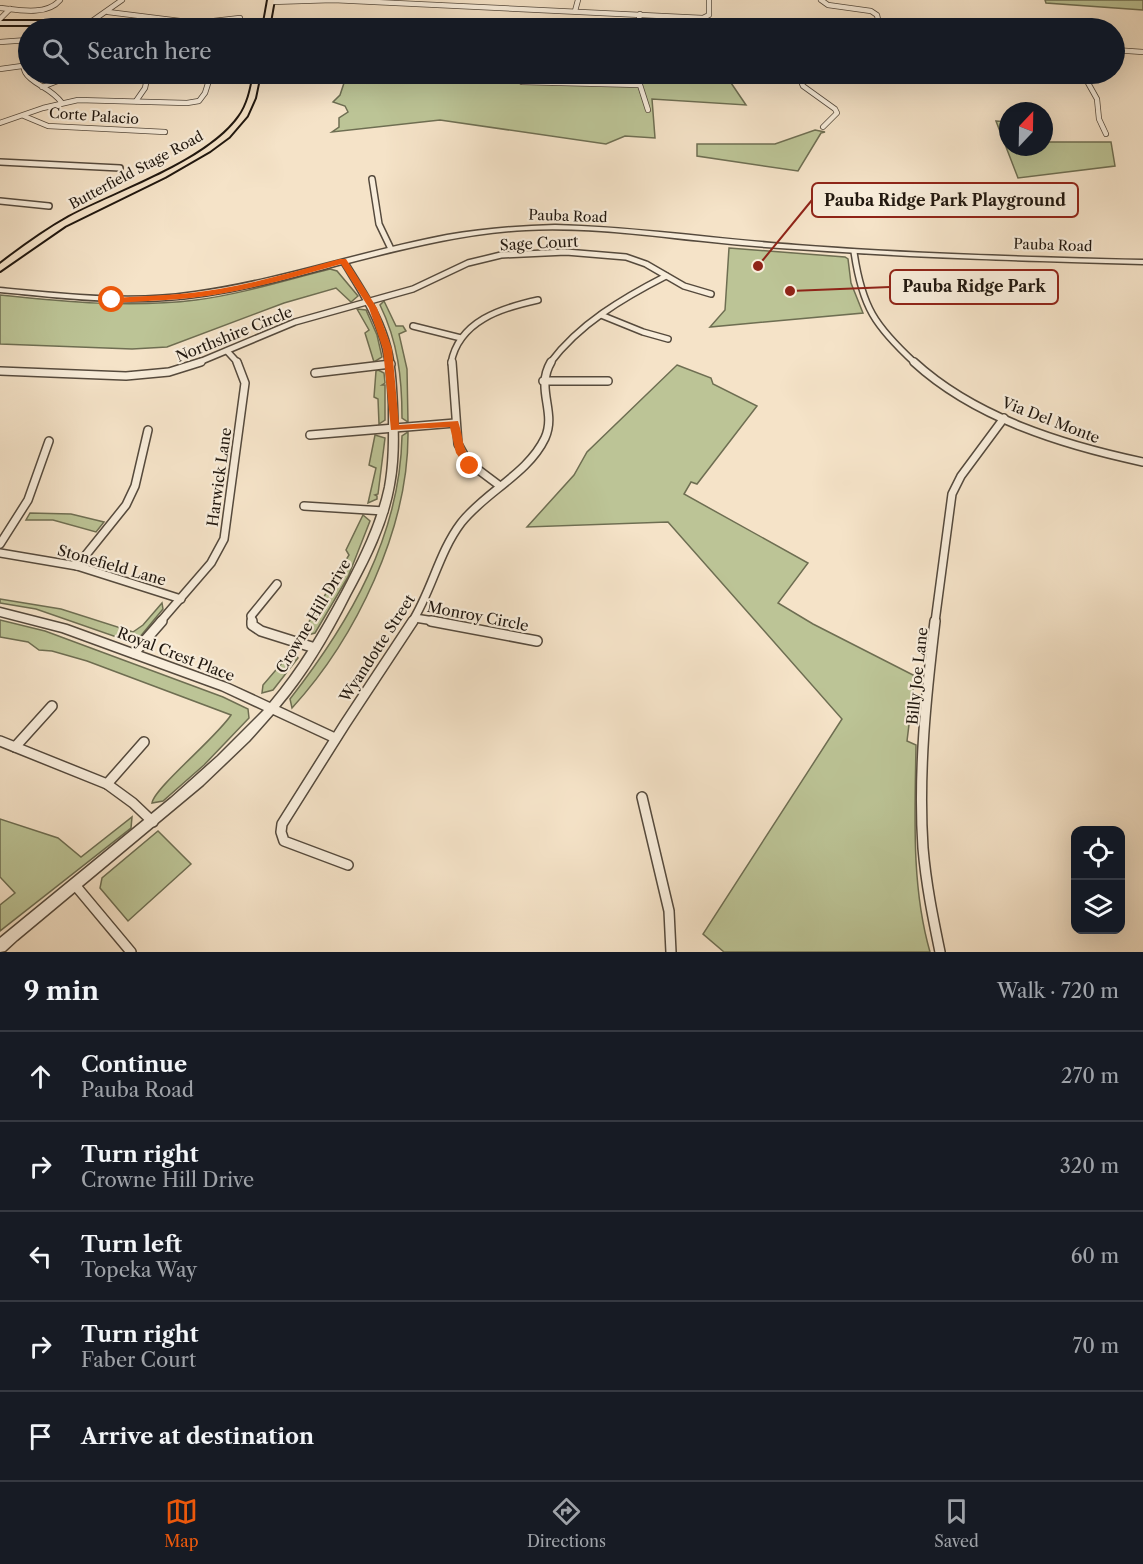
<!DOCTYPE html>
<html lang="en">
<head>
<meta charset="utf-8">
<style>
	body { margin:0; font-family:"Libre Caslon Text",serif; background:#20242c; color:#f1f3f6 }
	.controls { position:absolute; right:18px; bottom:18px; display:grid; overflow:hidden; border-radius:12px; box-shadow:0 6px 24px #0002 }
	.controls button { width:54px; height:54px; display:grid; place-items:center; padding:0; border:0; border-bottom:2px solid #363941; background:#171b24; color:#f1f3f6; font:30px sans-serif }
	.compass { position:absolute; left:999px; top:102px; width:54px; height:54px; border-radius:50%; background:#171b24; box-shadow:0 6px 24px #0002; rotate:22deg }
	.stop { position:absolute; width:18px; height:18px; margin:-14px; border:4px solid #ea580c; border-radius:50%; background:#fff }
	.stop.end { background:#ea580c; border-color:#fff; box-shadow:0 2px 6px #0008 }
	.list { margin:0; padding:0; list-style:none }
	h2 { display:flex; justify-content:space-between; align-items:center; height:78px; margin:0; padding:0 24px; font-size:26px }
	h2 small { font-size:20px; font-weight:400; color:#9ea1a6 }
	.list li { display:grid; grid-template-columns:39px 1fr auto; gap:18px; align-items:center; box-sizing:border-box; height:90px; padding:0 24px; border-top:2px solid #363941 }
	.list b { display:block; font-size:22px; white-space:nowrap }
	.list p { margin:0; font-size:20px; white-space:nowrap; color:#9ea1a6 }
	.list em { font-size:20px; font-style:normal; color:#9ea1a6 }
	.icon { flex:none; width:33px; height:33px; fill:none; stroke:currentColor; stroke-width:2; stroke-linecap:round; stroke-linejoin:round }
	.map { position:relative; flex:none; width:1143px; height:952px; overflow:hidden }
	.search { position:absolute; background:#171b24; box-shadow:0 6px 24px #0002; left:18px; right:18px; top:18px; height:66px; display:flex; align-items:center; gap:15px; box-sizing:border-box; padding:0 21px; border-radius:33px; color:#9ea1a6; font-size:22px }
	.sheet { height:528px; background:#171b24 }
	nav { display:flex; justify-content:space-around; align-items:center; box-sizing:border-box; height:84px; border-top:2px solid #363941; background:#171b24; font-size:16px; color:#9ea1a6 }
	nav a { display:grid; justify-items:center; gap:3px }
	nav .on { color:#ea580c }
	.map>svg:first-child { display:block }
</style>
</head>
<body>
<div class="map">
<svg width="1143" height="952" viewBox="0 0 1143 952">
	<rect width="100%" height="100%" fill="#f5e3c8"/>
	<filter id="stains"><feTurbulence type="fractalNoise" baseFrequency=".00333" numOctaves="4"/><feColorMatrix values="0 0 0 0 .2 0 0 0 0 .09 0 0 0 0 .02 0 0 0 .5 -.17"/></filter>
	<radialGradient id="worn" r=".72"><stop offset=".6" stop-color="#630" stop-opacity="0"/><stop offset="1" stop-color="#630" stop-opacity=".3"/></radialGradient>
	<!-- green -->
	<g fill="#bcc496" stroke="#6e6e52" stroke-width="1.5">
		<path d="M1045 0H1143V10L1046 3Z"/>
		<path d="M347 74H725L746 105 652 99 655 138 625 136 606 144 440 120 332 132 339 127V118L348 112 345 106 333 102 340 95Z"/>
		<path d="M979 74H1031L1035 83 982 81Z"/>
		<path d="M996 121 1008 122V147H1044V135L1046 142H1111L1115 166 1018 178Z"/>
		<path d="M815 130 825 132 821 133 798 171 697 156V144H775Z"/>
		<path d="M729 248 845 257 848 259 851 283 863 313 710 327 725 310Z"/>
		<path d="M330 269 337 271 358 296 351 302 336 288 284 303 167 347 132 349 0 344V295C66 302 131 308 196 300 242 294 286 280 330 269Z"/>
		<path d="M384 301 396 326H403L406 331 399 334 407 369 408 422 402 418C402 378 398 342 380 305Z"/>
		<path d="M357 309 366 310 377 335 382 357 374 362 365 333 369 330Z"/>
		<path d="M677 365 711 378 713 384 757 406 697 484 691 482 684 494 808 563 778 603 813 624 915 676 907 741 916 745C915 813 911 886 930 952H724L703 934 842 719 668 522 527 527 574 475 587 452Z"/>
		<path d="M378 370 384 373 385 383 382 385H385V420L379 424 378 399 374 397 376 371Z"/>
		<path d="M408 432C409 528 356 638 292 708L290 699C350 622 400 536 402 436Z"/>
		<path d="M375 435 385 438 378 494 375 495 377 496V499L368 503 376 468 369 465Z"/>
		<path d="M30 513 71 514 104 522 96 532 53 520H26Z"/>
		<path d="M363 515 370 521 348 577 315 633 304 636V630L349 555 346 550Z"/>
		<path d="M0 599 61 609 133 632 143 625 162 603 163 609 139 638 128 641 36 609 0 603Z"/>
		<path d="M0 620 45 631 223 697 248 709 249 718 204 765 163 801 152 803C154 788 218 736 231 715L87 661 52 651 39 650 28 642 0 637Z"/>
		<path d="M293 650 298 658 273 690 262 693 263 685Z"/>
		<path d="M132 817 131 828 0 931V905L15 893 0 877V819L58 838 81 857Z"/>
		<path d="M158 831 191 864 128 921 100 888 102 878Z"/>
	</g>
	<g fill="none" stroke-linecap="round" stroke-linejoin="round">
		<!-- minor-far3 casing -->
		<g stroke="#554a3d" stroke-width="6">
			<g id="minor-far3">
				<path d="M821 0 828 5 871 11 877 15 880 28"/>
				<path d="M271 2 333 0 703 18 709 15V0"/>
				<path d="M0 8C18 10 47 16 60 0"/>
				<path d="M575 11 578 0"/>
				<path d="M108 12 196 23 240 18"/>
				<path d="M0 19 10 9"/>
				<path d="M85 26 122 0"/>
				<path d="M637 28 640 14"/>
				<path d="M0 42 28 40"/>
				<path d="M28 48C11 84 46 80 62 103"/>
				<path d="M1114 50 1143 52"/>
				<path d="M0 69 22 66"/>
				<path d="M798 74 803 86 835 109 837 113 823 127"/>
				<path d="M1083 74 1097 99 1099 119 1106 134"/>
				<path d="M522 82 640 85 648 110"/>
				<path d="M42 87 68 77 89 74"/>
				<path d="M136 101 145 88 148 74"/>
				<path d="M24 116 48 126 165 132"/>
				<path d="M0 123 43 108 78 100 187 103 199 101 205 93 211 74"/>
			</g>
		</g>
		<!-- minor-far2 casing -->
		<g stroke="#554a3d" stroke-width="8">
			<g id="minor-far2">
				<path d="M0 162 120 168"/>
				<path d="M372 179 379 224 391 249"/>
				<path d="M0 201 49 206"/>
				<path d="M854 252C862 307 875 326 915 363"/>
				<path d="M601 315 643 332 668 339"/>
				<path d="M413 326 461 338"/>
				<path d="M227 351 238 363"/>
				<path d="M197 363 295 322 413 289 468 263 501 255 566 252 626 257 646 264 684 286 711 294"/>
				<path d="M451 363C459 321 501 308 538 300"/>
				<path d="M550 363C579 324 623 298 666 276"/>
			</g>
		</g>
		<!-- minor-far1 casing -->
		<g stroke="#554a3d" stroke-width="10">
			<g id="minor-far1">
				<path d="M452 362 458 444 468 462 500 486"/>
				<path d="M914 362C975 418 1063 445 1143 462"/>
				<path d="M0 371 126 376 169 372 201 362"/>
				<path d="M315 373 391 364"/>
				<path d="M543 381H608"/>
				<path d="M310 435 455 423"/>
				<path d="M304 506 384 511"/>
				<path d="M0 544 28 500 49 441"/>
				<path d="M0 553 77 566 181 599"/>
				<path d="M77 566 126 505 135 486 148 430"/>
				<path d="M415 618 440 622"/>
				<path d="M160 622 211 563 224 539 245 383 237 362"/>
				<path d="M252 622 251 616 277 584"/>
				<path d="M412 622C432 590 439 552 461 523 485 492 528 474 545 438 557 412 535 389 551 362"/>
				<path d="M935 622 952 494 961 476 1004 418"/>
			</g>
		</g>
		<!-- minor casing -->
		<g stroke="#554a3d" stroke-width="12">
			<g id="minor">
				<path d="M252 621V625L261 631 315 648"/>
				<path d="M431 621 537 641"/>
				<path d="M935 621C926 696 918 773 923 848 926 884 933 918 940 952"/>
				<path d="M134 653 162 621"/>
				<path d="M0 741 107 784 133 803 153 822"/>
				<path d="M15 747 52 706"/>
				<path d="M107 784 144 742"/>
				<path d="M642 797 669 911 671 952"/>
				<path d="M348 865 284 841 281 832 282 824 345 724 413 621"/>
				<path d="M75 885 131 952"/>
			</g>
		</g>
		<!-- tertiary casing -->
		<g stroke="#554a3d" stroke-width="3">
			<path id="tertiary" d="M555 225C636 227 716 239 796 245 912 254 1027 257 1143 260V264C1032 261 922 258 812 250 775 248 739 245 703 241 644 235 585 227 526 230 466 233 406 248 348 263 363 287 380 312 388 339 395 361 396 385 397 407 398 433 399 459 394 485 387 525 369 560 350 595 330 635 308 673 279 707L339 735 341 738 339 741 335 743 331 741 273 714 249 741 203 785 17 940 5 951 0 952V938L171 798 218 756 264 710 221 690 62 632 0 616V608L67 625 229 684 270 703C299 669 321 631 342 592 360 558 377 524 385 487 390 460 389 432 389 405 388 383 387 362 381 341 373 313 357 289 342 264 284 280 225 296 166 300 110 304 55 297 0 292V288C64 294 130 302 195 292 281 280 362 251 447 235 483 229 519 226 555 225Z"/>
		</g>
		<!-- secondary casing -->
		<g stroke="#20170f" stroke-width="4">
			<path id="secondary" d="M0 21H47L101 26 104 28H87L47 25H0Z"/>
		</g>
		<!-- primary casing -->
		<g stroke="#20170f" stroke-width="4">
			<g id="primary">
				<path d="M268 0H274L269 28H263Z"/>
				<path d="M254 74H260L255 98 247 116 229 137 210 151 165 177 65 226 0 271V264C22 247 44 231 69 217 118 191 207 162 239 117 248 105 251 89 254 74Z"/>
			</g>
		</g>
		<!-- minor-far3 -->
		<use href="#minor-far3" stroke="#f8eddb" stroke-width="4.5"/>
		<!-- minor-far2 -->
		<use href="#minor-far2" stroke="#f8eddb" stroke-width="5"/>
		<!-- minor-far1 -->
		<use href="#minor-far1" stroke="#f8eddb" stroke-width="7"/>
		<!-- minor -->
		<use href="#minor" stroke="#f8eddb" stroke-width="9"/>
		<!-- tertiary -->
		<use href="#tertiary" fill="#f8eddb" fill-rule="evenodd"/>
		<!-- secondary -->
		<use href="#secondary" fill="#f8eddb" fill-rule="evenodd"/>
		<!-- primary -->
		<use href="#primary" fill="#f5e3c8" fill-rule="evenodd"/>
	</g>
	<!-- route -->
	<path fill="#ea580c" d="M340 259H346L377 308 392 349 399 425 458 421C465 443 460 445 475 466L474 468H467L456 453 450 427 391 430 383 349 369 308 341 264C301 275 261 287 219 294 184 300 148 301 112 303L108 300 112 298C148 296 184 295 219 289 260 282 300 270 340 259Z"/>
	<g text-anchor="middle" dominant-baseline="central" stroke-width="4.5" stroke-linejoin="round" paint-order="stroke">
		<!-- far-street labels -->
		<g font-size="14" fill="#20170f" stroke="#f8eddb">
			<text transform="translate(94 116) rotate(4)">Corte Palacio</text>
			<text transform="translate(136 170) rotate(-28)">Butterfield Stage Road</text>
			<text transform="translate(568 216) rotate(2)">Pauba Road</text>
			<text transform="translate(1053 245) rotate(2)">Pauba Road</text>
		</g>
		<!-- street labels -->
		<g font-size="15" fill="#20170f" stroke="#f8eddb">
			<text transform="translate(539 243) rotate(-3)">Sage Court</text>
			<text transform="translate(234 334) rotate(-22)">Northshire Circle</text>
			<text transform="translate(1051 420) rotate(21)">Via Del Monte</text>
			<text transform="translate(219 477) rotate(-82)">Harwick Lane</text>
			<text transform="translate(112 565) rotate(16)">Stonefield Lane</text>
			<text transform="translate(313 616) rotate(-59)">Crowne Hill Drive</text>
			<text transform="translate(478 616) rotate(11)">Monroy Circle</text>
			<text transform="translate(377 648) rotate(-57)">Wyandotte Street</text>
			<text transform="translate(176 654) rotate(21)">Royal Crest Place</text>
			<text transform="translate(917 676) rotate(-84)">Billy Joe Lane</text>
		</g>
	</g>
	<!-- callouts -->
	<path fill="none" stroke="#8f2418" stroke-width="2" d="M758 266L812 200M790 291L890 287"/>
	<g fill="#8f2418" stroke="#f8eddb" stroke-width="2">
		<circle cx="758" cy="266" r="6"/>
		<circle cx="790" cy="291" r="6"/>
	</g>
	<g fill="#f8eddb" stroke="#8f2418" stroke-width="2">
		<rect x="812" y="183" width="266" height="34" rx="6"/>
		<rect x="890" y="270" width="168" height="34" rx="6"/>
	</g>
	<g font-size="16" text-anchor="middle" font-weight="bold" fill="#20170f">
		<text x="945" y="206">Pauba Ridge Park Playground</text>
		<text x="974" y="292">Pauba Ridge Park</text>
	</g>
	<rect width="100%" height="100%" filter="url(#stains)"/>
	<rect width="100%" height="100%" fill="url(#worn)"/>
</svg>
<div class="controls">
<button><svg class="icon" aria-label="locate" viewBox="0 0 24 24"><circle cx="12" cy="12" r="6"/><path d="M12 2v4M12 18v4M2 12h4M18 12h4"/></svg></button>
<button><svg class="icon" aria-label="layers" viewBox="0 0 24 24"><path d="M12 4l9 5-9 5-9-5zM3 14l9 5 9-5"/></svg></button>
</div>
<svg class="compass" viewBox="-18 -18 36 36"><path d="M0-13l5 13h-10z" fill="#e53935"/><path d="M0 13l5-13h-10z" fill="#9ea1a6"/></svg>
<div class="stop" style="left:112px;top:300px"></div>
<div class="stop end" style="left:470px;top:466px"></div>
<div class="search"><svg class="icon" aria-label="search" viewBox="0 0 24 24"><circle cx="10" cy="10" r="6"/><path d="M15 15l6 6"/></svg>Search here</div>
</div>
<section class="sheet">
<h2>9 min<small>Walk · 720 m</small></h2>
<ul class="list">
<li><svg class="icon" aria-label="ahead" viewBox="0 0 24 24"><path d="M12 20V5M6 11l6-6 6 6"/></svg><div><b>Continue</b><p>Pauba Road</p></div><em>270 m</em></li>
<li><svg class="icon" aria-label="right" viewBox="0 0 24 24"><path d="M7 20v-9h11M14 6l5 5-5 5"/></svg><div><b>Turn right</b><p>Crowne Hill Drive</p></div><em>320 m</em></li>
<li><svg class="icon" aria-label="left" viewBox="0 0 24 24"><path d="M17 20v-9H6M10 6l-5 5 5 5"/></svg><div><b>Turn left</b><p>Topeka Way</p></div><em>60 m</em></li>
<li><svg class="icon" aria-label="right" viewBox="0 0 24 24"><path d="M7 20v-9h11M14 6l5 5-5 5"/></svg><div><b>Turn right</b><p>Faber Court</p></div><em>70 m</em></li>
<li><svg class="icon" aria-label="arrive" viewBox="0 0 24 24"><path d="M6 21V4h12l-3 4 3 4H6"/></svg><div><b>Arrive at destination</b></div></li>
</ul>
</section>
<nav>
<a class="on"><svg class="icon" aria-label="map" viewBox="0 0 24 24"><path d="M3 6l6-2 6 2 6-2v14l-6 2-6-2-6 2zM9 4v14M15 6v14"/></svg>Map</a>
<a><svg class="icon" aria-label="directions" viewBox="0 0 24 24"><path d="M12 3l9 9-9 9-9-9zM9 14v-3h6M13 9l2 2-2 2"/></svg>Directions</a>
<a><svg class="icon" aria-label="saved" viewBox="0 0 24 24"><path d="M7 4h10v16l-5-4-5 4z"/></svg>Saved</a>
</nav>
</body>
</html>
